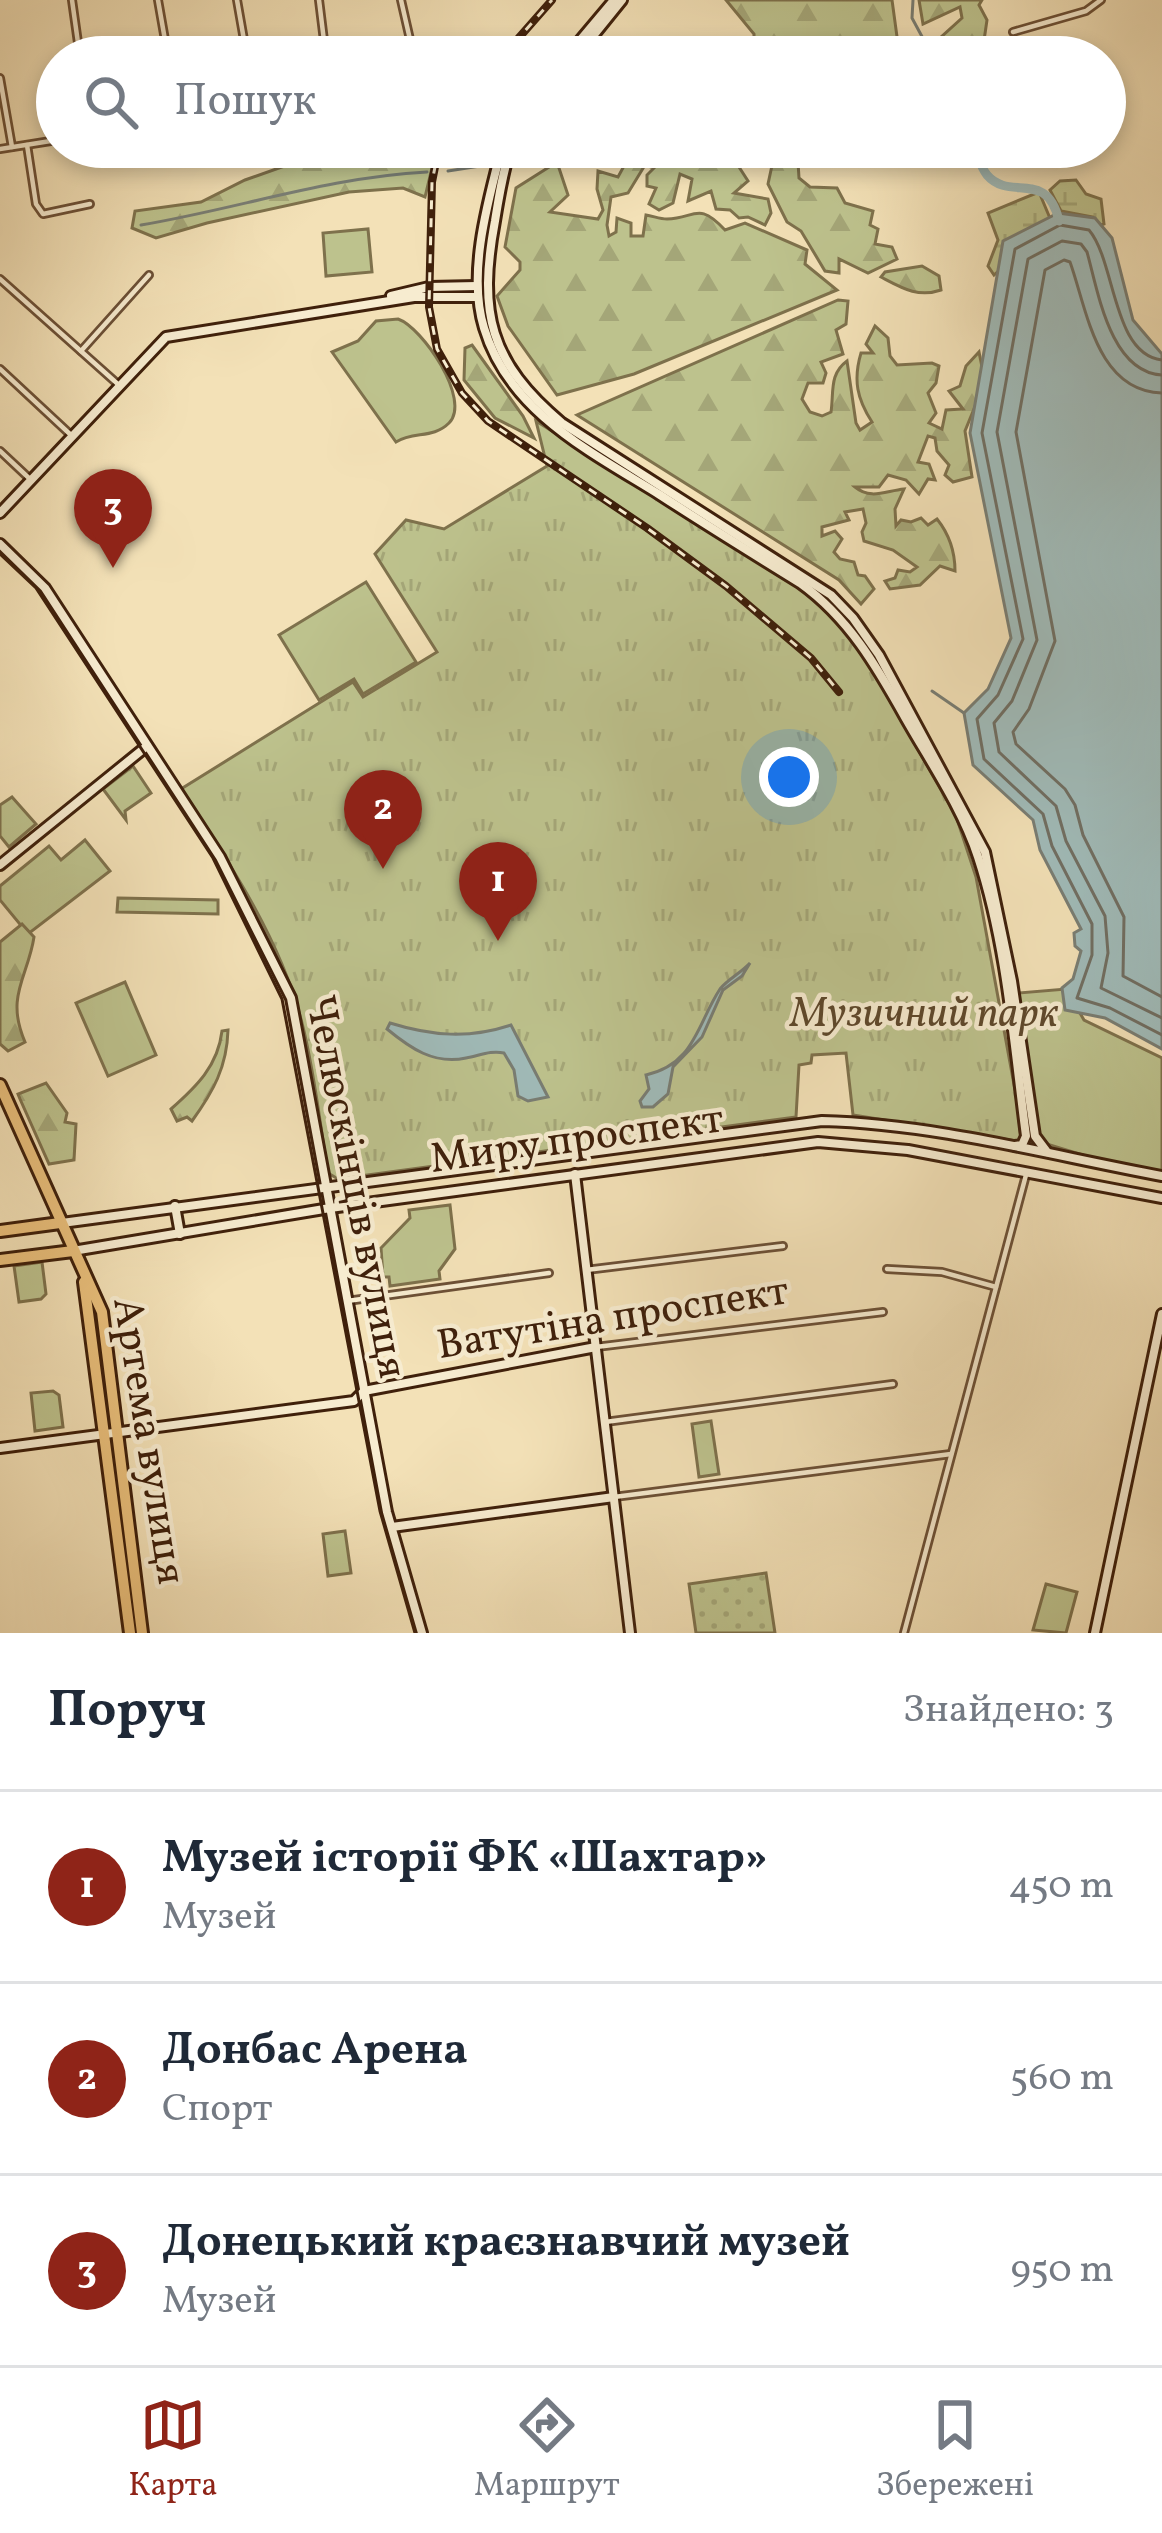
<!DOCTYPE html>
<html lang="uk">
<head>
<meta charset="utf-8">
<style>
	body { margin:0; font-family:Vollkorn,serif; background:#f2f2f3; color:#1f2937 }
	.you { position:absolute; left:789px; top:777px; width:42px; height:42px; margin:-30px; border:9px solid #fff; border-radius:50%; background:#1a73e8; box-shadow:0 0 0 18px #1a73e833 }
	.badge { display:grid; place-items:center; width:78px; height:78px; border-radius:50%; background:#8f2418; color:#fff; font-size:39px; font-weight:700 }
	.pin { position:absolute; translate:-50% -99px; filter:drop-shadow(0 3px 6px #0008) }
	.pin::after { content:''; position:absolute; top:63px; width:42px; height:36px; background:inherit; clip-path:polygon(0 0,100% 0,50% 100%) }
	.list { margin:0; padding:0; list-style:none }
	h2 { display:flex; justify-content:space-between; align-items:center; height:156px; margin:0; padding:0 48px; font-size:51px }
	h2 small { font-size:39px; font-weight:400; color:#747a83 }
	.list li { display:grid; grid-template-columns:78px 1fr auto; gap:36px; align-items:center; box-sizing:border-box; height:192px; padding:0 48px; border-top:3px solid #e0e1e3 }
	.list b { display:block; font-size:45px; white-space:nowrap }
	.list p { margin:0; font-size:39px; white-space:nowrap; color:#747a83 }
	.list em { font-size:39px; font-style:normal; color:#747a83 }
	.icon { flex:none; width:66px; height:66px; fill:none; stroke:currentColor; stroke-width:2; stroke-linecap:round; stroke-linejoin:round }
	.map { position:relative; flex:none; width:1162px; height:1633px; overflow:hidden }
	.search { position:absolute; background:#fff; box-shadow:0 6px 18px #0003; left:36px; right:36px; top:36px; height:132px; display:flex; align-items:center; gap:30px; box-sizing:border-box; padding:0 42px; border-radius:66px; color:#747a83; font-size:45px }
	.sheet { height:732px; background:#fff }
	nav { display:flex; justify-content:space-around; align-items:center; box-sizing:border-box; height:168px; border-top:3px solid #e0e1e3; background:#fff; font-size:33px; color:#747a83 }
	nav a { display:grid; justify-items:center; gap:6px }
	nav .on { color:#8f2418 }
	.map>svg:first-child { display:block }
</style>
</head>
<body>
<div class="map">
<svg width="1162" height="1633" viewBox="0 0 1162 1633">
	<defs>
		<pattern id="forest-firs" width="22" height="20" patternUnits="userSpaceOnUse" patternTransform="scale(3)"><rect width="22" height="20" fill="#bdc28d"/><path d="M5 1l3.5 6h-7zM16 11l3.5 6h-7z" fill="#a4a678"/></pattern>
		<pattern id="wetland-marsh" width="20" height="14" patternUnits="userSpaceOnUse" patternTransform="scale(3)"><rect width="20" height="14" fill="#bdc28d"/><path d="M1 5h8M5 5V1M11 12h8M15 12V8" fill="none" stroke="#a4a678"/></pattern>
		<pattern id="park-tufts" width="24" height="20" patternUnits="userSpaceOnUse" patternTransform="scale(3)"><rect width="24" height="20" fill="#bdc28d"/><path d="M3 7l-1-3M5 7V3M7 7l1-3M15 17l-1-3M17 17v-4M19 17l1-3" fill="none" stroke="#a4a678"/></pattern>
		<pattern id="garden-dots" width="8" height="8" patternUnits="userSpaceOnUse" patternTransform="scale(3)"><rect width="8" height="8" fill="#bdc28d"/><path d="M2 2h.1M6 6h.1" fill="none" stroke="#a4a678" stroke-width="1.8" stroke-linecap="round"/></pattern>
	</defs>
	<rect width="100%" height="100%" fill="#f3e1b7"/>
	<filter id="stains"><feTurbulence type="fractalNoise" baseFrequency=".00167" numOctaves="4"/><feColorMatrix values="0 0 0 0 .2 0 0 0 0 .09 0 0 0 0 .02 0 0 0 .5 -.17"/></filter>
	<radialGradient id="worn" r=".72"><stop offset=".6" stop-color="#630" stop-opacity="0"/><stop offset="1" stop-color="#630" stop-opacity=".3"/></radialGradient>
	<!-- grass -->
	<g fill="#bdc28d" stroke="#7e714c" stroke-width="3">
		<path d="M368 229 372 272 326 276 323 233Z"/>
		<path d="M398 319C422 327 472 400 449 423 433 439 414 431 396 442L332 352 358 341 376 321Z"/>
		<path d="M366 582 416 662 363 694 354 679 319 700 279 635Z"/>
		<path d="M12 797 36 824 9 847 0 836V805Z"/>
		<path d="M85 840 110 871 28 934 0 900V886L49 846 61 860Z"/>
		<path d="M118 898 218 900V914L117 912Z"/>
		<path d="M125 982 156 1055 108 1076 76 1003Z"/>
		<path d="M1066 989 1084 1020 1162 1058V1172L1099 1160 1040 1142 1018 993Z"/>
		<path d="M450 1205 455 1249 439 1271 440 1279 390 1286 389 1277H383L381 1248 410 1218 409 1210Z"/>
		<path d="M42 1262 46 1294 41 1299 19 1302 14 1266Z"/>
		<path d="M53 1391 59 1395 63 1427 35 1431 31 1393Z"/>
		<path d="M711 1421 719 1474 699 1477 692 1424Z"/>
		<path d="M345 1531 351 1573 328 1576 323 1534Z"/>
		<path d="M1046 1584 1077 1592 1066 1633 1033 1630Z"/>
	</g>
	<!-- forest -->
	<g fill="url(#forest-firs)" stroke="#7e714c" stroke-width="3">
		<path d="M726 0H892L898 44 893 57H754V34Z"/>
		<path d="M919 0H982L979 5 987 20 982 54 947 57 939 39 962 18 960 7 923 24Z"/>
		<path d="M338 147H396L407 164 414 147H437L425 197 403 188 349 192 207 223 156 238 132 228 135 211 201 202 245 180Z"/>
		<path d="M634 147 655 153C673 146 682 151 699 158L702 147H735L742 154 739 167 748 181 734 193 768 199 771 213 765 225 748 217 739 218 730 210 716 209 711 191 688 201 692 179 680 174 673 203 659 210 649 204 656 188 647 186V175L654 168 645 165 628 193 611 197 607 225 609 236 616 232 617 218 631 223V236H643L646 215C653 216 660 219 667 219 696 218 698 201 725 230L745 223 807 250 805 264 837 290 634 374 557 395 508 326 497 296 520 270V262L505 247 516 188 557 162 568 195 550 212 598 219 603 210 597 189 598 171 618 177 624 166 620 157Z"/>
		<path d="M776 147H814L823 153 814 163 798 162 799 178 810 187 837 188 845 203 873 211 870 225 878 229 875 244 892 247 897 259 868 273 839 259V273L825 271 801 231 787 222 768 184Z"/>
		<path d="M922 266 939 276 941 290C918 298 902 288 881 277L885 272Z"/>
		<path d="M838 300 848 301 846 324 836 330 843 354 821 362 826 373 823 383H808L802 399 810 412 822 416 831 412C834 392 829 374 847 361L856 423 860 430 872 422C857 399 853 380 861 353H873L866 344 875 326 888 338 890 356 897 365 932 363 939 366 936 383 928 393 936 413 929 423 942 429 946 410 963 409 949 391 960 386 966 366 979 352 985 382 965 431 972 477 953 482 945 475 949 465 937 451 935 438 928 436 918 462 929 464 935 480 928 479 919 494 906 480 888 475 879 487H855C871 500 885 491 904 489L895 509 896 526 901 520 911 522 921 518 928 525 937 519C949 534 955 552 955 571L940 566 920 585 890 589 885 581 895 578 898 570 910 572 917 567 893 550 864 541 862 532 866 523 863 509 845 512 849 520 822 527V536L835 531 842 539 834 552 840 559 854 562 858 575 865 576 874 589 861 604 839 580 577 415Z"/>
		<path d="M472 345 523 416 534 438 495 418 464 380 465 348Z"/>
		<path d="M22 924 34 937C28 977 5 996 25 1042L8 1051 0 1044V942Z"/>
		<path d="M228 1030C227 1067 213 1092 192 1121L187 1117 177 1121 171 1109C196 1087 218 1066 222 1031Z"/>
		<path d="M46 1083 67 1113 65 1122 76 1124 74 1160 49 1164 20 1099 18 1094Z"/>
	</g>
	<!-- wetland -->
	<g fill="url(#wetland-marsh)" stroke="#7e714c" stroke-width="3">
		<path d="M1076 180 1086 194 1101 199 1104 224 1098 226 1093 217 1061 211 1050 190 1060 181Z"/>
		<path d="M1039 192 1052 223 994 275 988 266 998 240 988 213Z"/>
	</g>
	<!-- park -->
	<g fill="url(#park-tufts)" stroke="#7e714c" stroke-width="3">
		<path d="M536 421 809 593 850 631 956 816 976 877 1017 1101 1021 1139 1016 1141 853 1115 846 1053 812 1055 811 1063 799 1065 796 1117 338 1179 328 1173C320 1125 315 1075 303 1027 282 941 229 862 181 789L353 682 363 697 437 652 375 554 406 520 444 529 547 466Z"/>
		<path d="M133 766 151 793 125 811 126 820 103 789Z"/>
	</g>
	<!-- garden -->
	<path fill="url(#garden-dots)" stroke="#7e714c" stroke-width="3" d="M766 1573 775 1633H696L689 1584Z"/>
	<!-- water -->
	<g fill="#a0bbb9" stroke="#797d73" stroke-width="3">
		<path d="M1058 213 1095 218 1112 238 1133 320 1162 354V1049L1105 1018 1065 1010 1062 988 1073 979 1081 951 1075 946 1074 933 1081 929 1040 850 1033 820 973 765 964 713 988 689 1011 638 970 433 1003 241Z"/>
		<path d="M750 963 742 976 723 990 702 1037 673 1067 668 1094 653 1107H642L640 1101 649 1089 646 1075C695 1064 697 1024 720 989 727 980 742 972 750 963Z"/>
		<path d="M390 1023C432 1036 469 1039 511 1025L548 1097 528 1101 518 1096 514 1070 504 1053C490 1050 479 1056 466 1058 434 1065 410 1048 387 1029Z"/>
	</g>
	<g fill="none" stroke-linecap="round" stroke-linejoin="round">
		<!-- shore -->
		<g stroke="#706e62" stroke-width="3">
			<path d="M1162 360C1112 354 1116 262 1089 230L1060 225 1015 249 982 433 1023 639 998 695 977 719 984 759 1043 814 1052 846 1092 924V955L1077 998 1110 1008 1162 1035"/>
			<path d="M1162 375C1110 372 1098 291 1087 252L1081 244 1062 241 1028 259 997 432 1037 640 1012 701 994 723 999 752 1056 806 1066 841 1105 916 1108 953 1101 988 1162 1018"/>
			<path d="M1162 393C1096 391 1087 309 1070 262L1064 260 1045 270 1016 432 1055 641 1029 709 1013 732 1016 744 1065 789 1075 805 1083 835 1124 917 1123 976 1162 997"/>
		</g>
		<!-- stream -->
		<g stroke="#797d73" stroke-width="3">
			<path d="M913 0 912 18 933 57"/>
			<path d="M508 160 571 147"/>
			<path d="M448 171 493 164"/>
			<path d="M141 225C237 209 329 177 427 172"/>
			<path d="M932 691 964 713"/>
		</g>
		<!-- river -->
		<path stroke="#a0bbb9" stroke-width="9" d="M974 147C978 156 981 168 987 175 1010 202 1047 168 1059 221"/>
		<!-- street casing -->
		<g stroke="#6c5036" stroke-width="10">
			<g id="street">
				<path d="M72 0 80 57"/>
				<path d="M158 0 168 57"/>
				<path d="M237 0 247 57"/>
				<path d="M319 0 326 57"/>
				<path d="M401 0 414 57"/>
				<path d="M1013 32 1086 11 1101 0"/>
				<path d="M0 78 12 147"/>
				<path d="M27 145 36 204 43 214 90 204"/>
				<path d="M186 147 194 162 242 150 278 148"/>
				<path d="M0 149 57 140"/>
				<path d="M0 279 120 386"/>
				<path d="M81 351 149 275"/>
				<path d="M0 369 72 436"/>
				<path d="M0 451 31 480"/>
				<path d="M887 1269 942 1272 996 1287"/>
				<path d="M586 1270 783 1246"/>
				<path d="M347 1301 549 1273"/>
				<path d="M596 1347 883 1312"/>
				<path d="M605 1422 893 1384"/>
				<path d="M614 1497 951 1454"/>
				<path d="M904 1633 1026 1175"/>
			</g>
		</g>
		<!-- secondary casing -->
		<g stroke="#3f200b" stroke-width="14">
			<g id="secondary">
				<path d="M566 57 614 0"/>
				<path d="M576 57 622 0"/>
				<path d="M502 147C488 201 467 273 484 328 509 412 591 452 660 495 706 525 753 554 800 583 849 618 877 667 906 719 931 763 962 808 978 857 1007 945 1014 1045 1026 1136L1022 1145 1015 1146"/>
				<path d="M511 147C503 171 499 196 495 221 478 312 489 362 562 423L831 595 853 618 879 655 985 852 1012 981 1035 1136 1047 1152"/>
				<path d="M391 296 429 287 477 286"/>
				<path d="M0 513 166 337 414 297H478"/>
				<path d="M0 544 45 588 220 857 291 998 387 1512 422 1633"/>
				<path d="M0 865 147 746"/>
				<path d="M575 1174 630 1633"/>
				<path d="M175 1206 180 1234"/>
				<path d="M62 1223 822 1121C937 1124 1049 1155 1162 1176"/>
				<path d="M73 1251 330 1208 818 1142 908 1150 1162 1198"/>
				<path d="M0 1448 354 1401 364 1391 596 1347"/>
				<path d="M392 1527 614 1497"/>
				<path d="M1095 1633 1162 1314"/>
			</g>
		</g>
		<!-- primary casing -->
		<g stroke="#3f200b" stroke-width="16">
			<g id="primary">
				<path d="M0 1085 102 1312 142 1633"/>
				<path d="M0 1231 60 1223"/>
				<path d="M0 1260 73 1251"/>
				<path d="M84 1282 130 1633"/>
			</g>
		</g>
		<!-- street -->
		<use href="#street" stroke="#f7ecd0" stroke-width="4.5"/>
		<!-- secondary -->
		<use href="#secondary" stroke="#f7ecd0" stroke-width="8"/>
		<!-- primary -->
		<use href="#primary" stroke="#eac07c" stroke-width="10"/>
		<!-- tram -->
		<path stroke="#3f200b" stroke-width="3" d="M0 554 36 588 213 858 282 999 380 1511 415 1633"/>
		<!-- rail casing -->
		<g stroke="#3f200b" stroke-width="8">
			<g id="rail">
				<path d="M502 57 552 0"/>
				<path d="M439 147 432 182 429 307 437 349 462 393 488 421 647 528 726 586 811 658 839 692"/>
			</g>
		</g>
		<!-- rail -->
		<use href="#rail" stroke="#f7ecd0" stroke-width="3" stroke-dasharray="9" stroke-linecap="butt"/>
	</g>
	<g text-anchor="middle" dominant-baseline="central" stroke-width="9" stroke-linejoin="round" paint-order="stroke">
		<!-- park labels -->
		<g font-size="42" font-style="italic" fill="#5e482c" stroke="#f7ecd0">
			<text x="924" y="1015">Музичний парк</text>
		</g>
		<!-- street labels -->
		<g font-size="42" fill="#3f200b" stroke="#f7ecd0">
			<text transform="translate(577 1141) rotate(-8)">Миру проспект</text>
			<text transform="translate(354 1187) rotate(79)">Челюскінців вулиця</text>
			<text transform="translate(613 1320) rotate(-9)">Ватутіна проспект</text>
			<text transform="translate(147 1441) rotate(81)">Артема вулиця</text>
		</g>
	</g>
	<rect width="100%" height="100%" filter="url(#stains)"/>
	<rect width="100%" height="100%" fill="url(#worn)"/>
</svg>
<div class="you"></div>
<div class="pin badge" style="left:498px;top:941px">1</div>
<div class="pin badge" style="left:383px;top:869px">2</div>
<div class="pin badge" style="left:113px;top:568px">3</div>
<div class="search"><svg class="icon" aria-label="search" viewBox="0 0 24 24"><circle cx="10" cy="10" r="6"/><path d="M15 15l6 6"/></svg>Пошук</div>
</div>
<section class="sheet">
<h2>Поруч<small>Знайдено: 3</small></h2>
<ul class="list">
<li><span class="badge">1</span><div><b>Музей історії ФК «Шахтар»</b><p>Музей</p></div><em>450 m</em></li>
<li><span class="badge">2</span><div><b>Донбас Арена</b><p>Спорт</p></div><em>560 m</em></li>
<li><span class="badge">3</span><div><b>Донецький краєзнавчий музей</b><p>Музей</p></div><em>950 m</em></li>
</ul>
</section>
<nav>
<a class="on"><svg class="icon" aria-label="map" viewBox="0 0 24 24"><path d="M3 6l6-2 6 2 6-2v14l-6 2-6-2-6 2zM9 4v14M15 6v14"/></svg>Карта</a>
<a><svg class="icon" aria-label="directions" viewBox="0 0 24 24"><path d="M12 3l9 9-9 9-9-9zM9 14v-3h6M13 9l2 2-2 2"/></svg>Маршрут</a>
<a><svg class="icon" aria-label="saved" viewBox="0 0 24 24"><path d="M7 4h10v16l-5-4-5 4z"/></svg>Збережені</a>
</nav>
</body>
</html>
